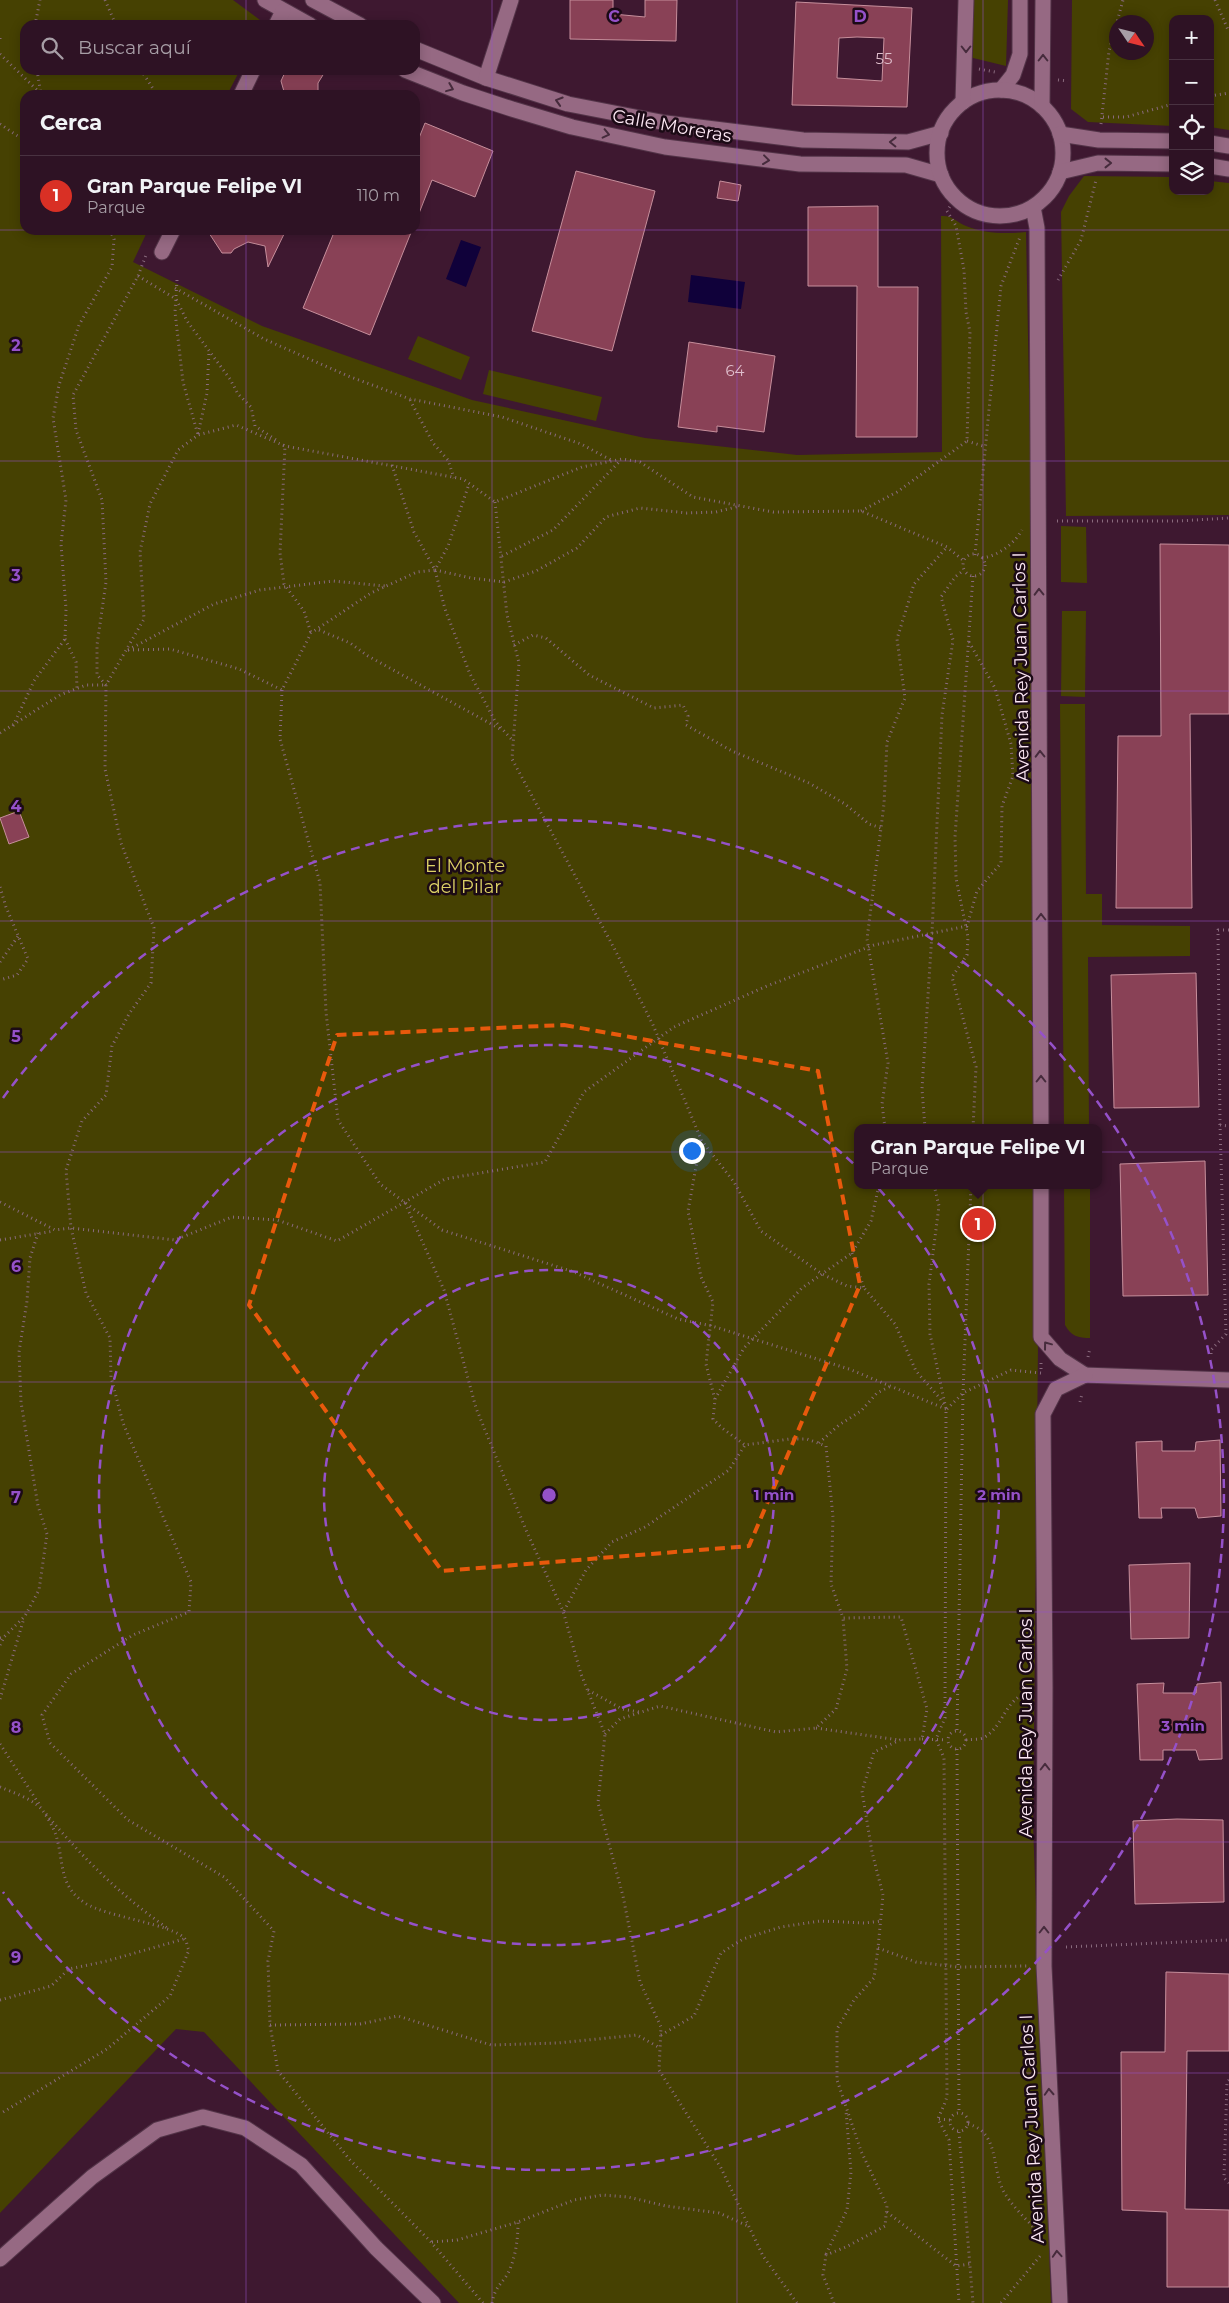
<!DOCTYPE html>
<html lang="es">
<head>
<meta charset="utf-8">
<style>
	body { margin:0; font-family:Montserrat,sans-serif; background:#361b2c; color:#f1f3f6 }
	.controls { position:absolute; right:15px; top:15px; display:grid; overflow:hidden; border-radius:10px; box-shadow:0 2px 12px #0003 }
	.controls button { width:45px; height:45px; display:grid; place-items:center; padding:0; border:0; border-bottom:1px solid #493241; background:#2e1224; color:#f1f3f6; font:25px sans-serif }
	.compass { position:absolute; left:1109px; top:15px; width:45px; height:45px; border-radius:50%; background:#2e1224; box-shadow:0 2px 12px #0003; rotate:125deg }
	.you { position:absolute; left:691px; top:1150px; width:18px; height:18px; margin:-12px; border:4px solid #fff; border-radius:50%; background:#1a73e8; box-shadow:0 0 0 8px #1a73e833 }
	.badge { display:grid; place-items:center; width:32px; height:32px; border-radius:50%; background:#d93025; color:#fff; font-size:16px; font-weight:700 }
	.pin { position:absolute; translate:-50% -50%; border:2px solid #fff; box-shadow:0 1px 5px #0006 }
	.popup { position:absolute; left:854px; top:1124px; width:248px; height:65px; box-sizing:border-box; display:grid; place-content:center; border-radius:10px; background:#2e1224; filter:drop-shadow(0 1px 4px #0005); font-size:16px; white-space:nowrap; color:#a79ea6 }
	.popup b { font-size:19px; color:#f1f3f6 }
	.popup::after { content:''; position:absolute; left:50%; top:100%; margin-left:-10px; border:10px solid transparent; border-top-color:#2e1224 }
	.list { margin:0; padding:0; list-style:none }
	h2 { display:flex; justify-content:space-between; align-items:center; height:65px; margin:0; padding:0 20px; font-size:21px }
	h2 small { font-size:16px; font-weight:400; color:#a79ea6 }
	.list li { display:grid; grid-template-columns:32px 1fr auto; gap:15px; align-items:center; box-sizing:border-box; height:80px; padding:0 20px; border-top:1px solid #493241 }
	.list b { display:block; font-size:19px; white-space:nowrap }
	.list p { margin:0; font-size:16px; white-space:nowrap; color:#a79ea6 }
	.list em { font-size:16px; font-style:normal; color:#a79ea6 }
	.icon { flex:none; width:28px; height:28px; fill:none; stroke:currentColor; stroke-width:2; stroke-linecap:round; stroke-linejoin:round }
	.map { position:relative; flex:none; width:1229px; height:2303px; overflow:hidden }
	.search { position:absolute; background:#2e1224; box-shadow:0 2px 12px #0003; left:20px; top:20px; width:400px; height:55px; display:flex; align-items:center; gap:12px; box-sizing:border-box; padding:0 18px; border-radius:15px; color:#a79ea6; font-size:19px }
	.panel { position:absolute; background:#2e1224; box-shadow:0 2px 12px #0003; left:20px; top:90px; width:400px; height:145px; border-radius:15px }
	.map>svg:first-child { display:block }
</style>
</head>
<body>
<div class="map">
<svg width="1229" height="2303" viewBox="0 0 1229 2303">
	<rect width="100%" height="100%" fill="#3e1830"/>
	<!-- green -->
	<g fill="#464102" fill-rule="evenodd">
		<path d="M0 0H233L264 23 263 25H25V70H240L227 95H25V230H148L133 262 262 326 472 400 645 438 797 455 942 452 941 216C953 215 956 222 966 226 985 234 1007 234 1026 232L1031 493 1033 1128H858V1185H1034L1038 1347 1033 1825 1051 2303H459L204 2032 176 2029 0 2213Z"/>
		<path d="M970 0H1008L1006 66 969 57Z"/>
		<path d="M1072 0H1229V130L1210 127V19H1173V126L1088 122 1071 109ZM1116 22H1146V52H1116Z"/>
		<path d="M1084 176 1173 177V191H1210V181L1229 183V515L1066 516 1061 212 1069 196Z"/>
		<path d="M418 336 470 357 461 380 408 359Z"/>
		<path d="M489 370 602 397 596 421 483 394Z"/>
		<path d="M1061 526 1086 527 1087 583 1061 582Z"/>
		<path d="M1062 611H1086L1085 697 1061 696Z"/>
		<path d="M1060 704H1085L1086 894H1102V925L1190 926V956L1088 957 1089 1128H1064Z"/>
		<path d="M1064 1185H1090V1338C1078 1338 1071 1336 1065 1325Z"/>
	</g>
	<!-- water -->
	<g fill="#10013a">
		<path d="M461 240 481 247 466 287 446 279Z"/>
		<path d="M691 275 745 282 741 309 688 302Z"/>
	</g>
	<!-- building -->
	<g fill="#894156" stroke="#c78f9c" fill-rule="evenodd">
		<path d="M570 0H613V14L645 17V0H677L676 41 570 39Z"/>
		<path d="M796 2 912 8 907 107 792 105ZM857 37 884 38 882 81 837 78 839 38Z"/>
		<path d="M286 70H326L318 83V95H285L281 81Z"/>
		<path d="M425 123 493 151 475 197 432 180 416 221 415 148Z"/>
		<path d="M576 171 655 191 612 351 532 331Z"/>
		<path d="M720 181 741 185 738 201 717 198Z"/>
		<path d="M878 206V287H918L917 437H856L857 286H808V207Z"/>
		<path d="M207 230H286L268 267 265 246 248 242 234 249 231 253H222Z"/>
		<path d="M335 230H412L370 335 303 308Z"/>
		<path d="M689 342 775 356 764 432 717 426V432L678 427Z"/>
		<path d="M1160 544 1229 545V714H1190L1192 908H1116L1118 736H1161Z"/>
		<path d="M19 811 29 837 9 844 0 818Z"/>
		<path d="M1196 973 1199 1107 1114 1108 1111 975Z"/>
		<path d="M1205 1161 1208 1295 1123 1296 1120 1164Z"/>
		<path d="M1220 1440 1221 1516 1198 1518 1195 1508H1161L1162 1518H1139L1136 1442 1162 1441V1451H1195L1196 1442Z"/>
		<path d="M1190 1563 1189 1638 1131 1639 1129 1565Z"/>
		<path d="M1221 1682 1222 1759 1199 1760 1196 1750H1163V1760H1140L1137 1684 1164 1683 1163 1693H1196L1197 1684Z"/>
		<path d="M1177 1819 1223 1820 1224 1902 1135 1904 1133 1821Z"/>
		<path d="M1166 1972 1229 1974V2051H1187L1185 2209 1229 2210V2287H1167V2212L1122 2210 1121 2052H1165Z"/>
	</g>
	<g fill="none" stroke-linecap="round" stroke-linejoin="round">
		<!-- minor casing -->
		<g stroke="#533448" stroke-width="17">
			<g id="minor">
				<path d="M265 0 310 25"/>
				<path d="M313 0 360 25"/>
				<path d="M276 25 283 11"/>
				<path d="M415 49 486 78 568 104 666 123 803 140 908 142 941 133"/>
				<path d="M405 70 463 93 512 109 572 127 665 147 800 164 906 165 941 175"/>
				<path d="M486 78 511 0"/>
				<path d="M1001 90 1013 75 1020 54V0"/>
				<circle cx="1000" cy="153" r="63"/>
				<path d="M241 95 253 70"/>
				<path d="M963 102 966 0"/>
				<path d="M1042 106 1043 0"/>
				<path d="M1060 134 1099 140 1173 141"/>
				<path d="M1210 143 1229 146"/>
				<path d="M1210 166 1229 169"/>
				<path d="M1060 172 1098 163 1173 164"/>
				<path d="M1033 207 1037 228 1041 1128"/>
				<path d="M162 252 173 230"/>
				<path d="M1041 1185V1337L1060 1359 1085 1375"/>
				<path d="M1083 1375 1229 1380"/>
				<path d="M0 2259 92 2177 157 2130 203 2117 245 2128 301 2165 376 2248 433 2303"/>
				<path d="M1060 2303 1044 1966 1045 1687 1043 1414 1056 1389 1085 1375"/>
			</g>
		</g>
		<!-- path -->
		<g stroke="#896a7d" stroke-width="3" stroke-dasharray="1 4" stroke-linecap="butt">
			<path d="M105 0 116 25"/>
			<path d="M1215 0 1229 32"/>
			<path d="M35 25 40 0"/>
			<path d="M0 38V39"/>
			<path d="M0 54 39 92"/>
			<path d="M979 69 995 72"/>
			<path d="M37 70 41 95"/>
			<path d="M141 70 157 95"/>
			<path d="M1058 80 1068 81"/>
			<path d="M1210 96 1229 93"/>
			<path d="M1103 117H1126L1173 104"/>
			<path d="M0 124 25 141"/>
			<path d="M1101 124 1109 51 1123 0"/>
			<path d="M138 276 176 299 187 321 230 379 238 394 251 407 255 426 276 440"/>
			<path d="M177 280 175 312 183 382 198 435"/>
			<path d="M1058 280 1081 240 1096 180"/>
			<path d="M175 288 264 339 348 376 410 399 502 417 581 444 611 460"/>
			<path d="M410 400 433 443 448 460 454 478"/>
			<path d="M198 434 207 393 209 351"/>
			<path d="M967 441 986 447"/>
			<path d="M283 445 285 446 280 553 284 584 304 611 311 633"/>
			<path d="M392 465 414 532 435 570 445 609 470 674 495 721 513 741"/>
			<path d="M495 502 507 615 519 663 512 759 614 948 653 1025 701 1139 688 1211 701 1277 713 1302 706 1364 715 1400 713 1419 722 1428 745 1445 790 1439H807L826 1446 833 1517 831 1584 843 1618 901 1617 927 1709 922 1739 900 1740 874 1752 862 1791 872 1852 883 1895 878 1948 874 1978 854 2000 837 2029V2080L861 2151 887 2206 885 2226 846 2247 826 2255 823 2275 834 2303"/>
			<path d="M861 511 897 492 967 441 970 332 966 312 964 270 956 226 947 211 951 205"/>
			<path d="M1057 521H1178L1229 518"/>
			<circle cx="974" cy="565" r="11"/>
			<path d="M975 555 1001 286 1020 237"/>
			<path d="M502 556 553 530 621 460"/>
			<path d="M982 558C998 556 1014 544 1022 530"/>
			<path d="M435 570 471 578 504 582 536 571 577 548 606 517 640 508 687 513 716 512 740 506"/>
			<path d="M973 576 955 837 956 878 968 937 967 955 952 977 976 1067 973 1128"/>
			<path d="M319 630 350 643 368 656 502 730"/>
			<path d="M65 639 76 662 77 688"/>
			<path d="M969 642 995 688 1011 744 1013 776 1023 779"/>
			<path d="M514 645 533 635 546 638 589 675 654 708 683 705 688 716 686 725 732 751 809 783 845 804 869 824 881 828"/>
			<path d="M128 650 170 649 239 669 282 690 311 633 371 593 417 572 435 570 448 546 469 484"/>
			<path d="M128 650 214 604 260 590 333 581 385 586"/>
			<path d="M106 685 97 675V645L106 582 102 500 76 430 73 395 138 276 146 255"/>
			<path d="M282 690 280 739 320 883 326 1012 338 1120 380 1184 442 1230 574 1272 678 1319 712 1326 849 1369 946 1409"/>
			<path d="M13 726 34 681 65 639 66 609 61 544 66 500 53 418 59 385 79 325 112 267 114 239 110 230"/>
			<path d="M0 733 60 695 86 685H106"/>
			<path d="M0 887 6 907 28 959 17 975 0 980"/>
			<path d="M0 962 19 935"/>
			<path d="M1220 1125 1218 930H1229"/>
			<path d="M885 1128 882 1104 888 1063 867 939 884 804 887 742 905 698 897 639 914 584 947 547"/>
			<path d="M925 1128 922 1089 932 933 942 715 953 640 941 597 955 577 964 570"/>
			<path d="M701 1140 734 1182 761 1231 822 1274 847 1286 864 1288 895 1324 916 1371 938 1396 945 1406"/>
			<path d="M934 1185 939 1206 929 1284 930 1334 946 1409 945 1718 936 1739 944 1758 947 2093C947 2102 941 2110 938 2119L949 2140 959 2303"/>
			<path d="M0 1202 55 1230 71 1228 175 1240 232 1217 277 1220 337 1241 445 1179 545 1162 584 1092 674 1027 767 986 874 945 967 926 977 891 1001 863 1002 806 1013 776"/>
			<path d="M405 1203 444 1290 476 1408 526 1530 563 1611 581 1674 605 1734 598 1803 623 1896 640 1982 661 2027 659 2070 721 2168 763 2256 797 2303"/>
			<path d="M0 1240 54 1231"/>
			<path d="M852 1253 864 1288"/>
			<path d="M1211 1354V1350L1226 1334 1220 1125 1229 1126"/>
			<path d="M1088 1357 1090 1348"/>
			<path d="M715 1399 744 1348 802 1288 852 1253 871 1221 879 1185"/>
			<path d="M1080 1402 1082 1394"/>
			<path d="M947 1409 963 1393 1011 1370 1041 1373V1363"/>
			<path d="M819 1443 839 1425 861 1411 877 1393 891 1386"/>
			<path d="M564 1611 586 1570 612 1542 645 1527 729 1470 745 1445"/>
			<path d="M0 1638 4 1637 25 1616 39 1590 47 1534 38 1506 21 1402 19 1352 27 1301 30 1258 38 1233"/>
			<path d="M0 1645 4 1637"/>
			<path d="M588 1690 622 1709 639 1712"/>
			<path d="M0 1699 24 1618"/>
			<path d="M816 1728 899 1740"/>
			<path d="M957 1730 963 1393 971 1185"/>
			<circle cx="957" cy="1740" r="9"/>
			<path d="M605 1734 620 1719 660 1706 776 1732 816 1728 836 1709 847 1669 843 1618"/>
			<path d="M922 1739 947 1740"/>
			<path d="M966 1740C971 1739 981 1740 985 1737 1005 1724 1004 1700 1029 1692"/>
			<path d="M0 1744 41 1807"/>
			<path d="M957 1749 959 2113"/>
			<path d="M0 1787C14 1793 34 1799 43 1811 48 1818 55 1830 57 1839 64 1864 59 1886 85 1903 106 1917 173 1924 185 1939 187 1942 187 1947 189 1950L170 1996 107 2049 0 2114"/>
			<path d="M46 1814C85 1860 118 1893 167 1928"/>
			<path d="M1066 1947 1229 1940"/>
			<path d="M878 1948 916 1962 958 1967 1027 1966"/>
			<path d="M0 2000 51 1986 69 1969 107 1961 184 1939"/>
			<path d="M270 2025 360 2024 398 2016 491 2045 558 2043 637 2035 660 2048"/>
			<path d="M661 2035 694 2016 721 1953 743 1939 781 1927 820 1921 865 1923 881 1921"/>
			<path d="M1229 2080 1227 2082 1224 2178 1229 2183"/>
			<circle cx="959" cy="2122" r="9"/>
			<path d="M939 2119 950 2120"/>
			<path d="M968 2124C1000 2132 991 2169 1004 2192 1012 2206 1026 2219 1037 2231L1042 2233"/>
			<path d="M959 2132 973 2303"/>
			<path d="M887 2212 956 2266 970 2264"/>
			<path d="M432 2242 457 2240 518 2222 574 2200 602 2195 628 2197 666 2206 719 2213 748 2226"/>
			<path d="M826 2254 847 2210 851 2172 846 2111"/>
			<path d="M483 2303 431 2242 350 2160 278 2071 270 2025 268 1961 274 1931 224 1877 128 1820 50 1743 42 1715 71 1674 133 1635 189 1612 191 1582 123 1423 111 1377 110 1338 86 1293 71 1228 66 1170 82 1121 106 1095 112 1046 129 1014 151 983 154 928 121 843 105 769 106 685 144 619 140 552 150 504 178 450 198 435 236 425 285 446 463 479 495 502 582 467 622 459 640 462 693 497 773 512 861 511 947 547 964 561"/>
			<path d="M492 2303C495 2285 504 2283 510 2269 516 2254 518 2238 518 2222"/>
			<path d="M1001 2303 1041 2255"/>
		</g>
		<!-- minor -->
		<use href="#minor" stroke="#966983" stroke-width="15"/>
	</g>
	<!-- one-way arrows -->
	<defs><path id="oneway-chevron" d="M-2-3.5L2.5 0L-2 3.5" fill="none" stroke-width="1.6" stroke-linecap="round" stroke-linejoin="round" transform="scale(1.25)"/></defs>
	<g stroke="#462b3c">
		<use href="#oneway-chevron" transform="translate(966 49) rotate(90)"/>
		<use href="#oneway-chevron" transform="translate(1043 58) rotate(-90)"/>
		<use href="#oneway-chevron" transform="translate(450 88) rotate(22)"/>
		<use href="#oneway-chevron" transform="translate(559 101) rotate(-163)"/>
		<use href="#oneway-chevron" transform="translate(606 134) rotate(13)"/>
		<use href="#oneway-chevron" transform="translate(893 142) rotate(-179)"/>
		<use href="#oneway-chevron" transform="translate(766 160) rotate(7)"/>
		<use href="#oneway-chevron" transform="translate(1108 163)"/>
		<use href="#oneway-chevron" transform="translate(1039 592) rotate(-91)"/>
		<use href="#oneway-chevron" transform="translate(1040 754) rotate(-91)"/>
		<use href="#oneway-chevron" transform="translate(1041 917) rotate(-90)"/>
		<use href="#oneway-chevron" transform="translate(1041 1079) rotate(-90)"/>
		<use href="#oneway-chevron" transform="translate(1047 1345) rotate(-127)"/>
		<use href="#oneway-chevron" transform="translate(1045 1767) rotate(-90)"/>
		<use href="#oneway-chevron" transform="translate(1044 1930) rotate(-90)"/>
		<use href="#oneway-chevron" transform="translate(1049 2092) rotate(-93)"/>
		<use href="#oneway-chevron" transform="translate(1057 2254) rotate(-94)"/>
	</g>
	<!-- marked area -->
	<path fill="none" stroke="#e8590c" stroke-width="4" stroke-dasharray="10 6" stroke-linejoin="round" d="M564 1025 818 1071 860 1285 749 1546 442 1571 249 1305 337 1035Z"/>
	<!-- grid -->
	<path fill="none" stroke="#9551c9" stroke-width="1" stroke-opacity="0.55" d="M246 0V25M492 0V2303M737 0V2303M983 0V2303M246 70V95M0 230H1229M246 230V2303M0 461H1229M0 691H1229M0 921H1229M0 1152H1229M0 1382H1229M0 1612H1229M0 1842H1229M0 2073H1229"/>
	<!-- distance rings -->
	<g fill="none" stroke="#9551c9" stroke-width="2.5" stroke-dasharray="9 6">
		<circle cx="549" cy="1495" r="225"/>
		<circle cx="549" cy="1495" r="450"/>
		<path d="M3 1098A675 675 0 1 1 3 1892"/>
	</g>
	<g text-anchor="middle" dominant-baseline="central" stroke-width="5" stroke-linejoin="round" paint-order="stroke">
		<!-- number labels -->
		<g font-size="15" fill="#dfbecc">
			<text x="884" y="58">55</text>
			<text x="735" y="370">64</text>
		</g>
		<!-- street labels -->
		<g font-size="18" fill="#fce7f3" stroke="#1b0a15">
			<text transform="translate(672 126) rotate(10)">Calle Moreras</text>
			<text transform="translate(1021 667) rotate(-91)">Avenida Rey Juan Carlos I</text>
			<text transform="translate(1026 1723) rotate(-90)">Avenida Rey Juan Carlos I</text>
			<text transform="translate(1032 2129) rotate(-93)">Avenida Rey Juan Carlos I</text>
		</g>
		<!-- park labels -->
		<g font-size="18" fill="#ddd266" stroke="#1b0a15">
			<text x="465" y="866">El Monte<tspan x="465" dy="21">del Pilar</tspan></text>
		</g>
	</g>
	<g font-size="16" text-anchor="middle" font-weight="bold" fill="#9551c9" stroke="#1b0a15" stroke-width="5" stroke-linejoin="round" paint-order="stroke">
		<text x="614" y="22">C</text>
		<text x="860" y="22">D</text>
		<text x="16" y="351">2</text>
		<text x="16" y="581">3</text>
		<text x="16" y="812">4</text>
		<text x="16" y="1042">5</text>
		<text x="16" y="1272">6</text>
		<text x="16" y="1503">7</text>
		<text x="16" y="1733">8</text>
		<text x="16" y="1963">9</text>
	</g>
	<circle cx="549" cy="1495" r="8" fill="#9551c9" stroke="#1b0a15" stroke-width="2.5"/>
	<g font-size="15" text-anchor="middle" font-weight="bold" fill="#9551c9" stroke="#1b0a15" stroke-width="5" stroke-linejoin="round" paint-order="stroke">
		<text x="774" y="1500">1 min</text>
		<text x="999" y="1500">2 min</text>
		<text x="1183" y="1731">3 min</text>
	</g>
</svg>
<div class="controls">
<button>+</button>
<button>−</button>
<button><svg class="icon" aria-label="locate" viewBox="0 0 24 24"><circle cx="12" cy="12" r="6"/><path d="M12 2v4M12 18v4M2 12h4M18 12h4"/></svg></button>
<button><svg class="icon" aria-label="layers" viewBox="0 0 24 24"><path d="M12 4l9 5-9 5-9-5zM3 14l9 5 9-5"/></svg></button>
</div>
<svg class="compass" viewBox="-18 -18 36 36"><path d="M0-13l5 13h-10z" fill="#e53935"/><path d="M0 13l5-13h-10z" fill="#a79ea6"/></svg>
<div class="you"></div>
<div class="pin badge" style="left:978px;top:1224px">1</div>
<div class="popup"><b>Gran Parque Felipe VI</b>Parque</div>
<div class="search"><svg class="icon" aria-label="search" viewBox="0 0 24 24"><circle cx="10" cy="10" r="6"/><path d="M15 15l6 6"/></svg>Buscar aquí</div>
<section class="panel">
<h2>Cerca<small></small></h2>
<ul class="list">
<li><span class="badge">1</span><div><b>Gran Parque Felipe VI</b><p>Parque</p></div><em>110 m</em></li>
</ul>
</section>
</div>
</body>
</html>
